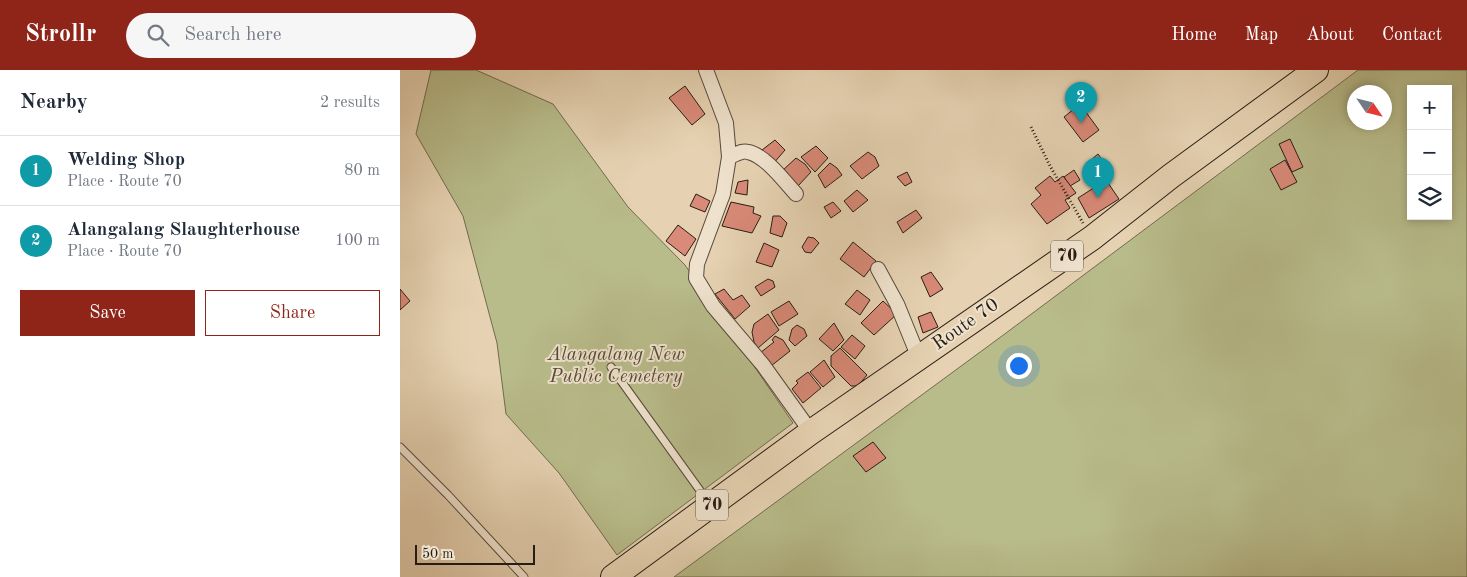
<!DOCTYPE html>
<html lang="en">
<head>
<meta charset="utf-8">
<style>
	body { margin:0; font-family:"Old Standard TT",serif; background:#f6f6f7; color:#1f2937 }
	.controls { position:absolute; right:15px; top:15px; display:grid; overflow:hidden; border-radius:0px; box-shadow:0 2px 8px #0003 }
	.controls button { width:45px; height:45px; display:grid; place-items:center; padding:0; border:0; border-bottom:1px solid #e0e1e3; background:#fff; color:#1f2937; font:25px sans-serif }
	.compass { position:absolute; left:947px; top:15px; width:45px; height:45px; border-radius:50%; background:#fff; box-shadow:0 2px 8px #0003; rotate:125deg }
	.scale { position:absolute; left:15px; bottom:12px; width:120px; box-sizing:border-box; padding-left:5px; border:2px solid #281d14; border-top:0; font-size:14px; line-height:18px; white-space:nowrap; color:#281d14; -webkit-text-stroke:4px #efe2cd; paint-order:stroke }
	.you { position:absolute; left:618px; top:295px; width:18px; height:18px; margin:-12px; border:4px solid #fff; border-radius:50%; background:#1a73e8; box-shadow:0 0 0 8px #1a73e833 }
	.badge { display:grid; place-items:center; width:32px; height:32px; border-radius:50%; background:#8f2418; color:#fff; font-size:16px; font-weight:700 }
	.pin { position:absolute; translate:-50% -41px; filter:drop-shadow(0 1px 2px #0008) }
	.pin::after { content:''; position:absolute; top:26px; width:18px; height:15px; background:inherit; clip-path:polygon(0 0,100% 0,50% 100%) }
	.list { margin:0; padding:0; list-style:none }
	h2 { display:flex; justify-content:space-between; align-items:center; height:65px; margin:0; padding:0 20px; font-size:21px }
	h2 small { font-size:16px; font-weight:400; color:#747a83 }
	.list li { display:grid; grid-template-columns:32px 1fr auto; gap:15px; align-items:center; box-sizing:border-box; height:70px; padding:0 20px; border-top:1px solid #e0e1e3 }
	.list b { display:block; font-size:19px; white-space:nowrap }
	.list p { margin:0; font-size:16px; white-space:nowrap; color:#747a83 }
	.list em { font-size:16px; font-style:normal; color:#747a83 }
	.actions { display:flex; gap:10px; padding:15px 20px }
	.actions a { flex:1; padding:11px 0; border:1px solid #8f2418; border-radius:0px; text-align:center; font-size:18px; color:#8f2418 }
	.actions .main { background:#8f2418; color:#fff }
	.icon { flex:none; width:28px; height:28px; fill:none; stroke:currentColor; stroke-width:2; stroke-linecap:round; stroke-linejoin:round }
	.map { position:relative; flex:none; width:1067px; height:507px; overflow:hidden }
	header { display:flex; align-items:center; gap:30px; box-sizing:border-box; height:70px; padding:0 25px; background:#8f2418; color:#fff }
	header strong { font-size:24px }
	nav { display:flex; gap:28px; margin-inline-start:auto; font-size:18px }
	.search { width:350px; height:45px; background:#f6f6f7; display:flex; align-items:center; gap:12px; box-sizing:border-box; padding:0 18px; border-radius:28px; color:#747a83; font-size:19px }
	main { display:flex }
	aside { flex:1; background:#fff }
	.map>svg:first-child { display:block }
</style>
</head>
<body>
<header>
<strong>Strollr</strong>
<div class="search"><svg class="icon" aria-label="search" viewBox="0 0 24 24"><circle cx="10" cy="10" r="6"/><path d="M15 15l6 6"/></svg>Search here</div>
<nav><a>Home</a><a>Map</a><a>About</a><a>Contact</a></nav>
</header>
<main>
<aside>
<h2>Nearby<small>2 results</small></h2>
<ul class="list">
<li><span class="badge" style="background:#0f9aa8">1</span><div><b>Welding Shop</b><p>Place · Route 70</p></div><em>80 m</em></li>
<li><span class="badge" style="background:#0f9aa8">2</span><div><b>Alangalang Slaughterhouse</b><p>Place · Route 70</p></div><em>100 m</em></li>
</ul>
<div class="actions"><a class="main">Save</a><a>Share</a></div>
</aside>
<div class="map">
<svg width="1067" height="507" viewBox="0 0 1067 507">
	<rect width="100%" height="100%" fill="#e6d2b2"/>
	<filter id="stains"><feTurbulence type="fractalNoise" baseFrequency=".004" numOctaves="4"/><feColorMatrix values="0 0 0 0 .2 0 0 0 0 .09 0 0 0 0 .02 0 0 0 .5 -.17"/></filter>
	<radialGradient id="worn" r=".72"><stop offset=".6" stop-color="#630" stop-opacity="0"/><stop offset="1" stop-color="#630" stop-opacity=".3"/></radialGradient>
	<!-- green -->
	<g fill="#b8bb8a" stroke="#706c4f" fill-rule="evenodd">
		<path d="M31 0H76L153 34 228 137 285 195 393 353 217 485 159 403 106 344 97 273 63 146 16 64Z"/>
		<path d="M958 0H1067V507H274L602 266ZM1011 19H1048V146H1011ZM954 22H984V52H954Z"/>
	</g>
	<!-- building -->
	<g fill="#d98a78" stroke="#281d14">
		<path d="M285 16 305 44 292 55 269 28Z"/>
		<path d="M680 34 699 60 683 72 664 47Z"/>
		<path d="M890 69 903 97 892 102 879 74Z"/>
		<path d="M375 70 385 80 373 94 362 80Z"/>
		<path d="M416 76 428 88 415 102 401 87Z"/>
		<path d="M468 82 475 87 479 96 462 109 450 96Z"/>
		<path d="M698 84 703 91 691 101 685 95Z"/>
		<path d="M396 88 405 94 411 102 398 116 382 101Z"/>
		<path d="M885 90 897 112 881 120 870 99Z"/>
		<path d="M430 93 437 98 442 105 425 118 418 105Z"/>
		<path d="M674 100 680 110 670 116 664 107Z"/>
		<path d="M507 102 512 112 505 116 497 107Z"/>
		<path d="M650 106 655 112 663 106 676 123 665 130 670 138 647 154 631 134 641 125 635 118Z"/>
		<path d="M348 110 347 125 335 123 338 112Z"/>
		<path d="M706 110 719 129 689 148 678 128Z"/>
		<path d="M457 120 468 130 453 142 444 131Z"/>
		<path d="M296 124 310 131 305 142 290 136Z"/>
		<path d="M331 132 354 137 353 143 361 146 352 163 322 156Z"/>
		<path d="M433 132 441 141 431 148 424 137Z"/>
		<path d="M516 140 522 148 503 163 497 152Z"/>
		<path d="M373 146H380L387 153 382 167 370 163Z"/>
		<path d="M278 155 296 169 285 186 266 171Z"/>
		<path d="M408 167 414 168 419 173 411 183 405 182 402 177Z"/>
		<path d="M453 172 476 191 464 207 440 189Z"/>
		<path d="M364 173 379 180 372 197 356 192Z"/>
		<path d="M531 202 543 219 530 227 521 207Z"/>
		<path d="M368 209 373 211 375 217 361 226 355 217Z"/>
		<path d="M0 219 10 231 0 240Z"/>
		<path d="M324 219 333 230 342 225 350 236 335 249 315 224Z"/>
		<path d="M457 220 470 230 460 245 445 234Z"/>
		<path d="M389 231 398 244 379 256 371 242Z"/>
		<path d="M483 231 497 244 474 265 461 253Z"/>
		<path d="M531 242 538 257 523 263 518 247Z"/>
		<path d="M368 244 379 260 358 278 354 272 352 262 354 254Z"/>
		<path d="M434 253 444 270 433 281 419 269Z"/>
		<path d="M397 255 404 259 407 266 395 276 389 270 392 259Z"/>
		<path d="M452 265 465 276 455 289 441 277Z"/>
		<path d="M375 266 383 270 390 281 371 296 360 283 374 272 372 270Z"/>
		<path d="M440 278 467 305 458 316H451L431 296V286Z"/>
		<path d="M424 290 435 307 423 317 410 302Z"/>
		<path d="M408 302 421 318 403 333 392 319 398 313 396 311Z"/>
		<path d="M473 372 486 388 466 402 453 386Z"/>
	</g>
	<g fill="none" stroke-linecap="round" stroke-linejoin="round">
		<!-- lane casing -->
		<g stroke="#584a3c" stroke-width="9">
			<g id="lane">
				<path d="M211 297 309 433"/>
				<path d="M0 377 48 425 124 507"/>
			</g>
		</g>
		<!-- street casing -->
		<g stroke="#584a3c" stroke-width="16">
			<g id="street">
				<path d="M306 0 326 53 329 87 323 124 297 194 296 208 313 236 363 295 411 362"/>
				<path d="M329 87C335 85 342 80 348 82 365 85 385 112 396 124"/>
				<path d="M478 199 497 234 519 288"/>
			</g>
		</g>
		<!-- highway casing -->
		<g stroke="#281d14" stroke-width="26">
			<path id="highway" d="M213 507 411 362 692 168 771 106 916 0"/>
		</g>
		<!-- path -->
		<path stroke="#281d14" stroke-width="3" stroke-dasharray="1 2.5" stroke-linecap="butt" d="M631 57 650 96 683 153"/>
		<!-- lane -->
		<use href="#lane" stroke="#efe2cd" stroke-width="7"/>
		<!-- street -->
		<use href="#street" stroke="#efe2cd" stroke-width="14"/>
		<!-- highway -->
		<use href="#highway" stroke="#e6d2b2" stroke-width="24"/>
	</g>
	<g text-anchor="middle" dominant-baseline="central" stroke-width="4" stroke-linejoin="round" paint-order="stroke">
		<!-- shield labels -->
		<g fill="#efe2cd" stroke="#64584c" stroke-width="1">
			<rect x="651" y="170.5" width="32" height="31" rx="4"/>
			<rect x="296" y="419.5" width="32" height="31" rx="4"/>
		</g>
		<g font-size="18" font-weight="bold" fill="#281d14">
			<text x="667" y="186">70</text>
			<text x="312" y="435">70</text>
		</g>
		<!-- street labels -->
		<g font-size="19" fill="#281d14" stroke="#efe2cd">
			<text transform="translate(566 255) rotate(-35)">Route 70</text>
		</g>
		<!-- park labels -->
		<g font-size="19" font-style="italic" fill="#534c37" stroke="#efe2cd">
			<text x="216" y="285">Alangalang New<tspan x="216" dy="22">Public Cemetery</tspan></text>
		</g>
	</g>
	<rect width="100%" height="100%" filter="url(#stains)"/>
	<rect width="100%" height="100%" fill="url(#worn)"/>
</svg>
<div class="controls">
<button>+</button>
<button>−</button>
<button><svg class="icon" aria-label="layers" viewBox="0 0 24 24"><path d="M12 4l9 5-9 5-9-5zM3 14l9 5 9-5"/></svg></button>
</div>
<svg class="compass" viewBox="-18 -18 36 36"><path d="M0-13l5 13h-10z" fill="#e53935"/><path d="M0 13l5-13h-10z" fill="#747a83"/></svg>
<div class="scale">50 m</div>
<div class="you"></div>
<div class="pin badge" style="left:698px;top:128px;background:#0f9aa8">1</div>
<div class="pin badge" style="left:681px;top:53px;background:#0f9aa8">2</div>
</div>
</main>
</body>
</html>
